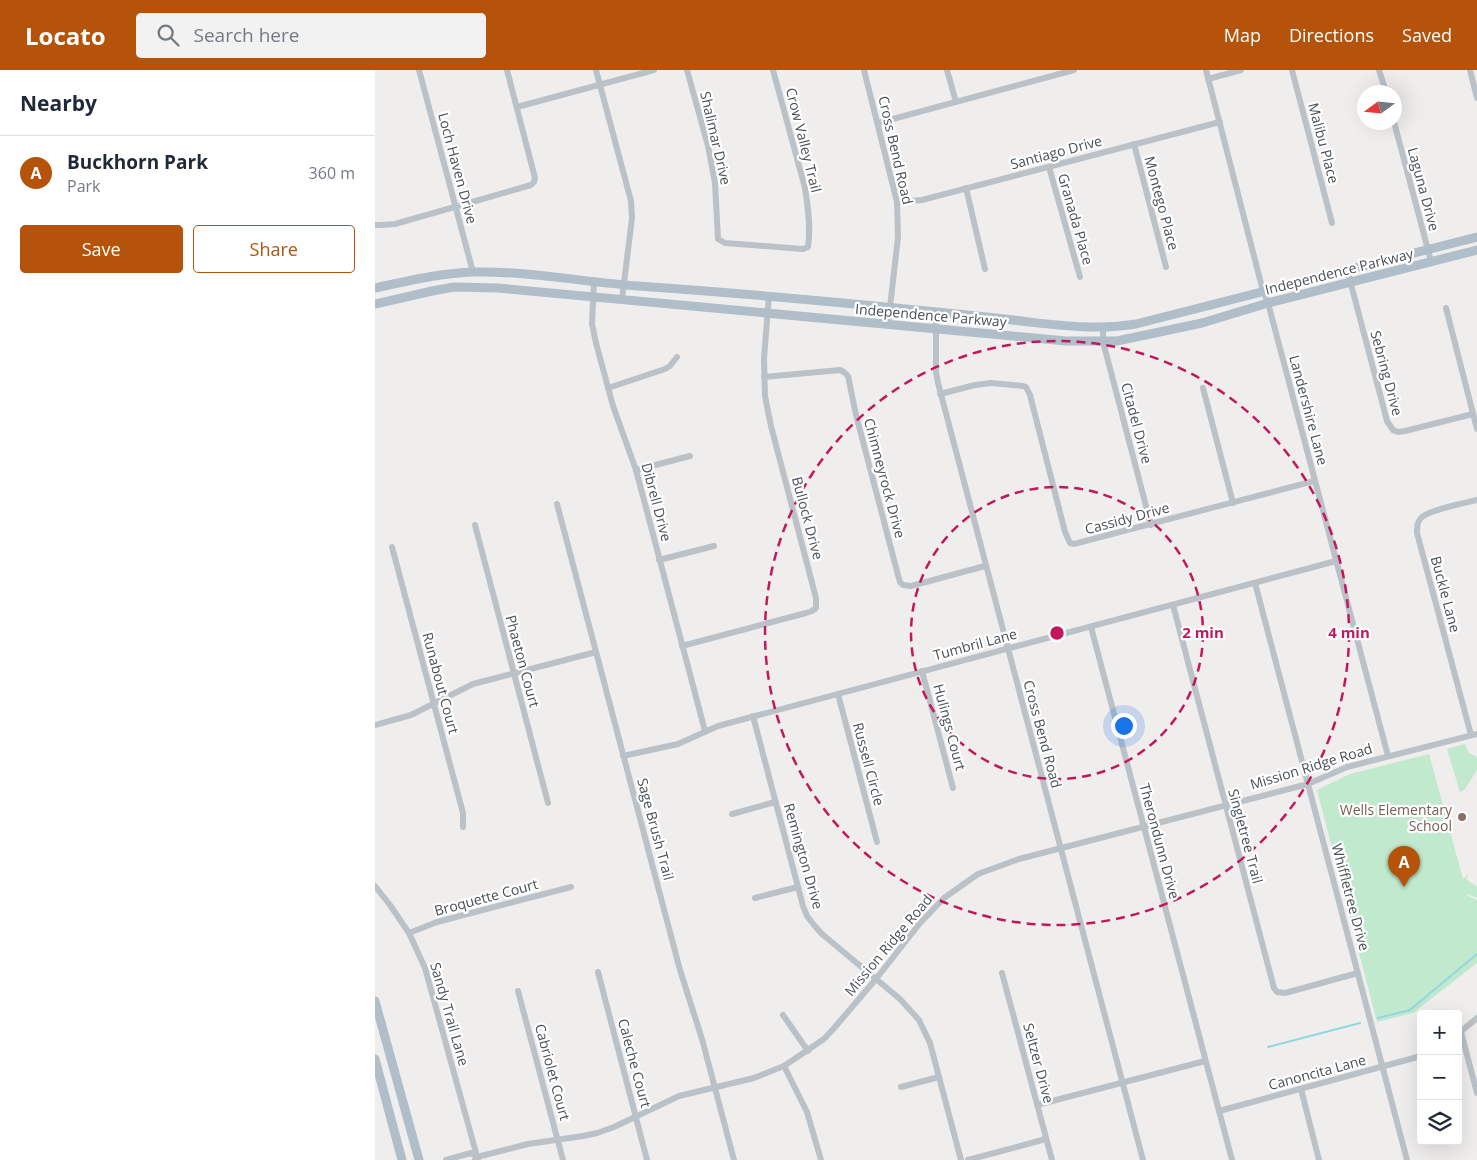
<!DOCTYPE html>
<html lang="en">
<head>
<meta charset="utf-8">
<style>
	body { margin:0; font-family:"Open Sans",sans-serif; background:#f2f2f3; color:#1f2937 }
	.controls { position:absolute; right:15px; bottom:15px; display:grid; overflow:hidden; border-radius:5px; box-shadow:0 5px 20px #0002 }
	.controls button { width:45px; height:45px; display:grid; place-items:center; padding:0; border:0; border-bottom:1px solid #e0e1e3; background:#fff; color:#1f2937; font:25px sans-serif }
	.compass { position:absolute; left:982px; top:15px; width:45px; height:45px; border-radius:50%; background:#fff; box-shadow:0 5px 20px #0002; rotate:255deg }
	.you { position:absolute; left:748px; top:655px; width:18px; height:18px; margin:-12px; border:4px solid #fff; border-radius:50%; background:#1a73e8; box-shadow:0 0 0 8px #1a73e833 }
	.badge { display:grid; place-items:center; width:32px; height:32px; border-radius:50%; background:#b45309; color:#fff; font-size:16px; font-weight:700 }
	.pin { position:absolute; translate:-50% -41px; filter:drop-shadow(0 1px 2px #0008) }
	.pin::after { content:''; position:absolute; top:26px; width:18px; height:15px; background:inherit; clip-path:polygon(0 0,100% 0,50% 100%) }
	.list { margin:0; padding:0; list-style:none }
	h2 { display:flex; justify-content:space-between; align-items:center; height:65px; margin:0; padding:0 20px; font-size:21px }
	h2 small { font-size:16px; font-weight:400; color:#747a83 }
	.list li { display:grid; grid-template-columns:32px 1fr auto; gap:15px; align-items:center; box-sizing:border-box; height:75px; padding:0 20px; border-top:1px solid #e0e1e3 }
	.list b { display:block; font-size:19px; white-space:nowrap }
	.list p { margin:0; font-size:16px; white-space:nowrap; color:#747a83 }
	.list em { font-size:16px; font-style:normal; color:#747a83 }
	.actions { display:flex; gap:10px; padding:15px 20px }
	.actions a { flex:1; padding:11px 0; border:1px solid #b45309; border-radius:5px; text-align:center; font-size:18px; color:#b45309 }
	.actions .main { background:#b45309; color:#fff }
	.icon { flex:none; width:28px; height:28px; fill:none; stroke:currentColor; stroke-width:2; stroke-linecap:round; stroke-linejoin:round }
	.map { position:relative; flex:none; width:1102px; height:1090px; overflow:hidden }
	header { display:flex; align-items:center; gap:30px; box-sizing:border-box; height:70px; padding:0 25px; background:#b45309; color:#fff }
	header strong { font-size:24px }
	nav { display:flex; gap:28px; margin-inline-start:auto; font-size:18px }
	.search { width:350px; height:45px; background:#f2f2f3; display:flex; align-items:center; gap:12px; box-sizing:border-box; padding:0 18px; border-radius:5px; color:#747a83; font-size:19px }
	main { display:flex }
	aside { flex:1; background:#fff }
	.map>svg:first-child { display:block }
</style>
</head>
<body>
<header>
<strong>Locato</strong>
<div class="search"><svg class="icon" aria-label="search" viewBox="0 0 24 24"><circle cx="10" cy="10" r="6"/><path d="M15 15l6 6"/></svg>Search here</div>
<nav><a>Map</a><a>Directions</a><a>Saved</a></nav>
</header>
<main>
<aside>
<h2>Nearby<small></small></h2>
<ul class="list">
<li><span class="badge">A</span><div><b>Buckhorn Park</b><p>Park</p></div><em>360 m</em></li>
</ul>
<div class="actions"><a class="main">Save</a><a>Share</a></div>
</aside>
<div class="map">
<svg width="1102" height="1090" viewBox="0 0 1102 1090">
	<rect width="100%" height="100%" fill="#f0eded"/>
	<!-- green -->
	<g fill="#c0e9cd">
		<path d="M1090 674 1094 683 1102 687V700L1090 719 1085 722 1072 679Z"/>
		<path d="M1054 684 1088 809 1094 804 1091 809 1102 817V828L1092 824 1093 826 1102 830V893L1038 943 1002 952 942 720 975 704Z"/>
	</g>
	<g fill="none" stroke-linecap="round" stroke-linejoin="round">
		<!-- stream -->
		<g stroke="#92d6e1" stroke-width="2">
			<path d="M1003 948 1035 940 1102 884"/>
			<path d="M893 977 985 953"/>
		</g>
		<!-- minor -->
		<g stroke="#bac2c8" stroke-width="6">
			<path d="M44 0 98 202"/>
			<path d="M221 0 256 131 257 148 247 229"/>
			<path d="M312 0 333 76 340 113 343 169 350 173 428 179 433 177C436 158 433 137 430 118L398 0"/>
			<path d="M489 0 522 132 523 167 513 255"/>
			<path d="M572 0 581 32"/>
			<path d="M831 0 888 221 893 233 1013 686"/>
			<path d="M917 0 957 153"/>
			<path d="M1004 0 1011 22"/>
			<path d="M1095 0 1102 28"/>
			<path d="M833 9 866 0"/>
			<path d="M142 37 279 0"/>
			<path d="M1019 52 1056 191"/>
			<path d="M503 53 699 0"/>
			<path d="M759 74 791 197"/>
			<path d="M674 97 705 207"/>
			<path d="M591 118 610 199"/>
			<path d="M522 132 547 130 845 52"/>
			<path d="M0 155H5L20 154 156 115 159 112 160 108 132 0"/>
			<path d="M972 199 1012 351 1018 360 1023 362 1030 361 1098 344"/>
			<path d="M219 210 217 254 221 273 238 336 261 400 330 661"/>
			<path d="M1071 238 1102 359"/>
			<path d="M561 242V302L563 313 768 1090"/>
			<path d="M728 257V272L732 287 776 455"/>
			<path d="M389 307 465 300 469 302 473 306 481 345 523 505 525 512 528 515 536 516 610 496"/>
			<path d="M233 318 290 299 295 296 302 287"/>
			<path d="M828 318 858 433"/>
			<path d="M565 324 600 315 616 313 648 316 651 317 655 325 690 462 695 473 699 474 939 411"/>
			<path d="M261 400 315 386"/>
			<path d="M182 434 305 900 327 969 359 1090"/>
			<path d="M100 455 173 733"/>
			<path d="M17 477 88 743V757"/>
			<path d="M284 490 339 476"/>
			<path d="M880 513 1032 1090"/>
			<path d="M798 535 899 918 902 922 910 923 983 903"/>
			<path d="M716 557 857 1090"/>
			<path d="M307 576 431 543 437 541 441 538V528L396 356 390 326 389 288 394 226"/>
			<path d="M547 601 578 718"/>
			<path d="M463 624 502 772"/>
			<path d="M378 646 428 836 432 846 439 855 447 864 525 929 544 950 555 973 586 1090"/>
			<path d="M0 655 36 645 98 614 221 582"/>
			<path d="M1096 665 1042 463C1042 457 1042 452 1046 448 1053 440 1090 433 1102 430"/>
			<path d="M248 686 303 674 343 656 961 491"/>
			<path d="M357 744 400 732"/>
			<path d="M0 816 15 835 34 863 50 898 103 1090"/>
			<path d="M380 828 423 817"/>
			<path d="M34 863 62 852 196 817"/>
			<path d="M223 902 272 1090"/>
			<path d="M627 903 677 1090"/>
			<path d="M143 921 188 1090"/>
			<path d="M408 945 433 981"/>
			<path d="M1086 962 1102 1023"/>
			<path d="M1084 963 1102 948"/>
			<path d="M409 996 432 1042 446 1090"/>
			<path d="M526 1017 564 1007"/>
			<path d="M926 1019 944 1090"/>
			<path d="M662 1035 830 991"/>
			<path d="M844 1041 1046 986"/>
			<path d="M71 1090 96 1083 102 1087"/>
			<path d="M100 1090 102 1087 153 1074 208 1066 222 1063 239 1057 304 1026 379 1008 409 996 449 969 460 957 501 909 545 853 569 828 603 804 644 789 933 714 972 697 1102 664"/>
			<path d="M593 1090 671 1069"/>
		</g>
		<!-- major -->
		<g stroke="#b0bec9" stroke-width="9">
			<path d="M0 218C33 211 65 203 99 202 154 201 208 212 263 216 363 223 463 232 562 242 593 245 623 248 654 252 690 256 725 260 761 254L1102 167"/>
			<path d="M0 234 57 221 79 217 123 218 691 271H742L827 253 893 233 1102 180"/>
			<path d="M0 931 44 1090"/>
			<path d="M0 989 27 1090"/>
		</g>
	</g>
	<!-- distance rings -->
	<g fill="none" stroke="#c2185b" stroke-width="2.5" stroke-dasharray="9 6">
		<circle cx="682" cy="563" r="146"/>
		<circle cx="682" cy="563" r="292"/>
	</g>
	<!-- markers -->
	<circle fill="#8d6e63" stroke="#fff" stroke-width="2" cx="1087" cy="747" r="5"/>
	<g text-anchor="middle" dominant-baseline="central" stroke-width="4.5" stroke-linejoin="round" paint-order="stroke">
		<!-- street labels -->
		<g font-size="14" fill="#485158" stroke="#fff">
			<text transform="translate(341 68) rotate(77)">Shalimar Drive</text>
			<text transform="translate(429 70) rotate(76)">Crow Valley Trail</text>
			<text transform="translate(949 73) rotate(75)">Malibu Place</text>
			<text transform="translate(521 80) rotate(77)">Cross Bend Road</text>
			<text transform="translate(681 82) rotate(-15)">Santiago Drive</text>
			<text transform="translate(83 98) rotate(75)">Loch Haven Drive</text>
			<text transform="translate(1049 119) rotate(75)">Laguna Drive</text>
			<text transform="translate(787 133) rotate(75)">Montego Place</text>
			<text transform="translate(701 149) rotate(74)">Granada Place</text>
			<text transform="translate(964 201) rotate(-14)">Independence Parkway</text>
			<text transform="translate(556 245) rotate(5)">Independence Parkway</text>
			<text transform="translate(1012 303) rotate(75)">Sebring Drive</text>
			<text transform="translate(934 340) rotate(75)">Landershire Lane</text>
			<text transform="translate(762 353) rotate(75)">Citadel Drive</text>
			<text transform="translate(510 408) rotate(75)">Chimneyrock Drive</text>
			<text transform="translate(282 432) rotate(75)">Dibrell Drive</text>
			<text transform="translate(433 448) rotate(75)">Bullock Drive</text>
			<text transform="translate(752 448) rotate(-15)">Cassidy Drive</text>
			<text transform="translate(1071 524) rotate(75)">Buckle Lane</text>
			<text transform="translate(600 574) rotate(-15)">Tumbril Lane</text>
			<text transform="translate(148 591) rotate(75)">Phaeton Court</text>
			<text transform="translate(66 613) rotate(75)">Runabout Court</text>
			<text transform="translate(575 657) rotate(75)">Hulings Court</text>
			<text transform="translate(668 664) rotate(75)">Cross Bend Road</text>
			<text transform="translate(494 694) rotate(75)">Russell Circle</text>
			<text transform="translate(936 696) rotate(-17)">Mission Ridge Road</text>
			<text transform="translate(281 759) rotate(75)">Sage Brush Trail</text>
			<text transform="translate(871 766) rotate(75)">Singletree Trail</text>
			<text transform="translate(785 771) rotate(75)">Therondunn Drive</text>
			<text transform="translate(429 786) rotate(74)">Remington Drive</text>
			<text transform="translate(111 827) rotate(-15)">Broquette Court</text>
			<text transform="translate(976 827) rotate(75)">Whiffletree Drive</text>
			<text transform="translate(513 875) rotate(-50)">Mission Ridge Road</text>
			<text transform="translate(75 944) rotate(74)">Sandy Trail Lane</text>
			<text transform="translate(260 993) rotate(75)">Caleche Court</text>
			<text transform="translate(664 993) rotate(75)">Seltzer Drive</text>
			<text transform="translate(178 1002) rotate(75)">Cabriolet Court</text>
			<text transform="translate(942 1002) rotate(-15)">Canoncita Lane</text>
		</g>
		<!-- education labels -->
		<g font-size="14" fill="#785e54" stroke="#fff" text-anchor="end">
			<text x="1077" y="739">Wells Elementary<tspan x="1077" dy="16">School</tspan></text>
		</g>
	</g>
	<circle cx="682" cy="563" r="8" fill="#c2185b" stroke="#fff" stroke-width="2.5"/>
	<g font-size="15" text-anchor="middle" font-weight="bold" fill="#c2185b" stroke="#fff" stroke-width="4.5" stroke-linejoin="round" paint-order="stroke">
		<text x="828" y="568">2 min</text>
		<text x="974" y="568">4 min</text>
	</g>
</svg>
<div class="controls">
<button>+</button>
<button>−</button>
<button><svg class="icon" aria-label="layers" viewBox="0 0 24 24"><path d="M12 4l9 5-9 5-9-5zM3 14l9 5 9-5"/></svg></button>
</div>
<svg class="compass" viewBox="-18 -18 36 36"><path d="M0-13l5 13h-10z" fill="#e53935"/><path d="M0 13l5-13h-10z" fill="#747a83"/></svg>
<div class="you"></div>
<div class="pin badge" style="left:1029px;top:817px">A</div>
</div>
</main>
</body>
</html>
